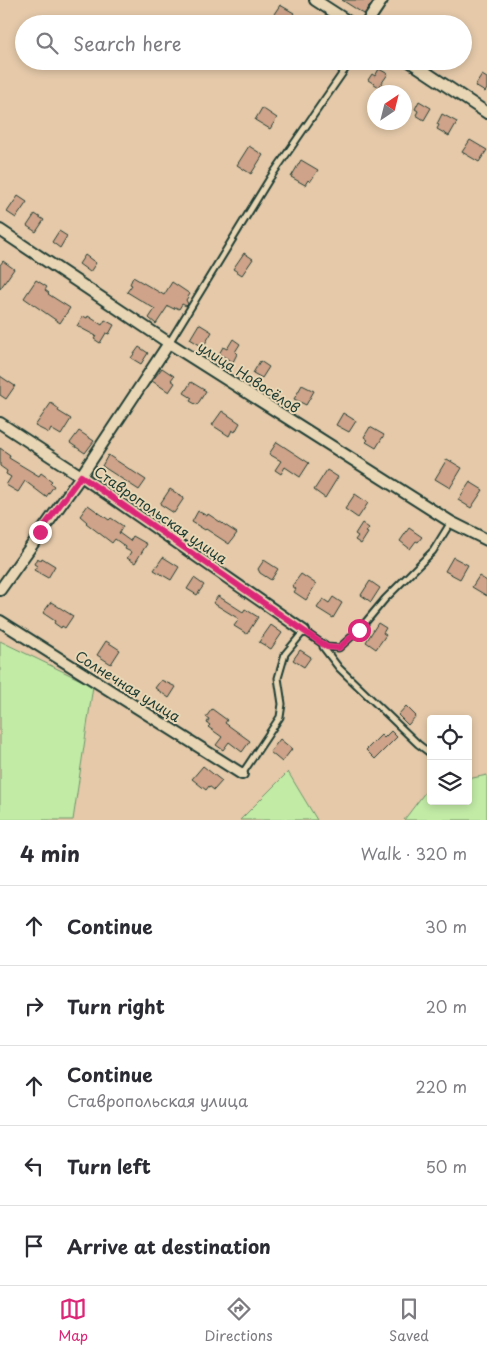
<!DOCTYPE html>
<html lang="en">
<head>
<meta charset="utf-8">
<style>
	body { margin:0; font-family:"Playpen Sans",sans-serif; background:#f7f7f7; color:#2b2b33 }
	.controls { position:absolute; right:15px; bottom:15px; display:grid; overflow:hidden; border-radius:5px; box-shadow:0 2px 8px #0003 }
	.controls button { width:45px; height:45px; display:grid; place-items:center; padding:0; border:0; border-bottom:1px solid #e1e1e2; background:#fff; color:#2b2b33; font:25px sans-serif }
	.compass { position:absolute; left:367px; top:85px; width:45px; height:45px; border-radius:50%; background:#fff; box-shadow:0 2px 8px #0003; rotate:35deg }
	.stop { position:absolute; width:15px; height:15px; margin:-11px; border:4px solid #db2777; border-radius:50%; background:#fff }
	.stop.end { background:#db2777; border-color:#fff; box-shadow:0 1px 5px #0008 }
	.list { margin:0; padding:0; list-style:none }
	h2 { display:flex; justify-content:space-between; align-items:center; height:65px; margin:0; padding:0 20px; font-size:21px }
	h2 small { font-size:16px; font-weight:400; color:#7c7c81 }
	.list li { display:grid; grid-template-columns:32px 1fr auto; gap:15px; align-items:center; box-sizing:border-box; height:80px; padding:0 20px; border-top:1px solid #e1e1e2 }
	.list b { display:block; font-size:19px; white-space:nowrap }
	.list p { margin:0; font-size:16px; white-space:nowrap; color:#7c7c81 }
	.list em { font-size:16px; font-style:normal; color:#7c7c81 }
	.icon { flex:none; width:28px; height:28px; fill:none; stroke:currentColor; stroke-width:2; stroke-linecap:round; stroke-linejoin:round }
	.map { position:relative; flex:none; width:487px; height:820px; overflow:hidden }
	.search { position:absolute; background:#fff; box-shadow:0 2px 8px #0003; left:15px; right:15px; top:15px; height:55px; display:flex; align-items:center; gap:12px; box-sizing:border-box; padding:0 18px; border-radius:28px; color:#7c7c81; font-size:19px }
	.sheet { height:465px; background:#fff }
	nav { display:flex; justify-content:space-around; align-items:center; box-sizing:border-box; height:70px; border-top:1px solid #e1e1e2; background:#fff; font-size:14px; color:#7c7c81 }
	nav a { display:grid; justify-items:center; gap:2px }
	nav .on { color:#db2777 }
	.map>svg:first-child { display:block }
</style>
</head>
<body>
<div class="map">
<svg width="487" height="820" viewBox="0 0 487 820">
	<rect width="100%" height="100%" fill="#e5c9a9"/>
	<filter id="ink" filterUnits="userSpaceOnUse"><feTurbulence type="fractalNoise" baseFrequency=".02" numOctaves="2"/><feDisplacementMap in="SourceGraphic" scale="10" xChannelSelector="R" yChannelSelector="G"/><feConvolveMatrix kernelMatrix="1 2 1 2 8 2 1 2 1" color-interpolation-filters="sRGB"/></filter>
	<g filter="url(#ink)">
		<!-- green -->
		<g fill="#c2eba6" stroke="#70946d">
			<path d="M0 641 93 686 73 820H0Z"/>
			<path d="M288 772 317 820H240Z"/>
			<path d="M487 775V820H404L429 787H431V801H468V779Z"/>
		</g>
		<!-- building -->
		<g fill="#cea389" stroke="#1f3d34">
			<path d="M342 0H374L364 14Z"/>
			<path d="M280 5 294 13 287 24H282L272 17Z"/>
			<path d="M379 69 388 74 379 87 368 80 372 74 375 76Z"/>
			<path d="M482 75 487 78V89L485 92 475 86Z"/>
			<path d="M419 101 431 108 424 120 416 115 418 111 415 109Z"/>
			<path d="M262 108 277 118 270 129 255 120Z"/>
			<path d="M442 114 457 122 449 136 437 129 439 125 437 124Z"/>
			<path d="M470 140 487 150 479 162 462 152Z"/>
			<path d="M249 146 263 155 251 174 237 165Z"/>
			<path d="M301 160 318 170 310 182 308 180 305 185 291 177Z"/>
			<path d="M18 196 27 202 16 218 7 212Z"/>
			<path d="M35 214 44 220 36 232 27 226Z"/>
			<path d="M59 231 67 236 60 248 52 242Z"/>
			<path d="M244 253 253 259 242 275 233 269Z"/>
			<path d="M85 255 96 263 90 272 79 264Z"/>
			<path d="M3 261 14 269 0 289V265Z"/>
			<path d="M133 277 164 295 172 282 190 294 186 300 188 304 186 306 182 304 179 309 175 307 174 309 168 306 156 324 149 318 155 309 127 292 132 285 130 284Z"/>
			<path d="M36 280 47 287 45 290 49 293 48 294 70 308 60 323 24 298Z"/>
			<path d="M83 316 87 318 88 316 102 325 105 320 114 325 109 334 106 333 100 343 94 339 96 336 77 326Z"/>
			<path d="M199 324 212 332 203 347 190 339Z"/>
			<path d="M233 339 240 344 235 352 237 354 233 362 219 354 223 347 227 349Z"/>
			<path d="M139 347 148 353 141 364 131 358Z"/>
			<path d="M260 361 269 367 262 378 253 373Z"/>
			<path d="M162 368 174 376 171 380 175 383 169 392 152 381Z"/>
			<path d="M0 376 15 386 6 399 0 395Z"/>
			<path d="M191 382 206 391 197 405 190 401 192 398 184 393Z"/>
			<path d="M302 385 314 391 306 405 294 399Z"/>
			<path d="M51 403 59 409 58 411 71 419 61 435 51 429 49 433 35 426Z"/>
			<path d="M222 411 240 423 235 432 232 430 229 436 212 425Z"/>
			<path d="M343 413 356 421 349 432 336 425Z"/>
			<path d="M370 427 384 435 376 448 366 442 368 440 364 437Z"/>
			<path d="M79 431 94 441 85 453 70 443Z"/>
			<path d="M277 442 309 463 300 477 285 467 281 474 275 470 281 461 269 454Z"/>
			<path d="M0 448 10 455 9 458 39 476 41 473 52 481 50 483 54 486 46 497 25 481 18 492 6 485 11 477 6 474 7 471 0 466Z"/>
			<path d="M108 455 146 480 139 490 102 466Z"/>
			<path d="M447 459 462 468 450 488 435 479Z"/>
			<path d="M327 470 338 477 325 498 314 490Z"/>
			<path d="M470 482 483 490 471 508 458 500Z"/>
			<path d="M170 489 184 498 174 513 160 504Z"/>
			<path d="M355 494 368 503 358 518 345 509Z"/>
			<path d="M88 505 109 520 111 518 123 526 119 533 130 541 133 536 147 544 135 563 127 558 131 552 125 549 126 547 115 539 112 543 86 523 87 522 80 516Z"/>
			<path d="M198 511 207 516 208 514 237 533 229 544 206 529 205 530 192 522Z"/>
			<path d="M362 523 369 528 366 532 368 533 361 544 355 540 358 536 355 534Z"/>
			<path d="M409 528 422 537 418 542 416 541 410 549 400 541Z"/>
			<path d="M163 557 179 567 171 580 154 570Z"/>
			<path d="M453 557 468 565 460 579 445 571Z"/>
			<path d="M37 558 41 560 42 558 55 566 48 578 34 570 37 566 34 564Z"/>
			<path d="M264 560 278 569 271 580 260 573 258 569Z"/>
			<path d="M301 574 316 584 306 600 294 592 296 589 292 586Z"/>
			<path d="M479 576 487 581V596L472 587Z"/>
			<path d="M194 578 204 585 197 595 187 589Z"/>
			<path d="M370 581 380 588 371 602 361 595Z"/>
			<path d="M218 596 243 612 245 609 258 617 247 634 234 626 239 619 213 603Z"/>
			<path d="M333 597 342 603 333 618 317 608 323 599 329 603Z"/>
			<path d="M51 602 73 616 65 628 62 626 61 628 54 623 55 621 43 613Z"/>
			<path d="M378 623 386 628 383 633 386 635 376 649 366 642Z"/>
			<path d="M271 625 282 633 271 649 259 642Z"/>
			<path d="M106 641 120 650 111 664 97 655Z"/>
			<path d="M300 650 311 657 304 667 293 660Z"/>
			<path d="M161 680 176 687 169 698 155 688Z"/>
			<path d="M406 706 416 716 408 725 398 715Z"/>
			<path d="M212 709 227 720 225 723 250 741 242 752 229 742 223 750 216 745 222 737 208 727 210 725 207 723 209 719 206 717Z"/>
			<path d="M391 731 397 737 375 759 366 750 381 735 384 738Z"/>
			<path d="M280 739 292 749 282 762 270 752Z"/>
			<path d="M203 766 222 781 214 790 209 786 206 790 192 779Z"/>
		</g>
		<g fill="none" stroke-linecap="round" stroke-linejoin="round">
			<!-- service casing -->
			<g stroke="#1f3d34" stroke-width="9">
				<g id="service">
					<path d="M169 343 270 178 351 61"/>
					<path d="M323 647 339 668 418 744 431 754"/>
					<path d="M242 774 280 717 282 704 278 678 285 654 304 631 327 647 339 648 359 630 385 599 433 551 451 522"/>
				</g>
			</g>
			<!-- minor casing -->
			<g stroke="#1f3d34" stroke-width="14">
				<g id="minor">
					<path d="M315 0 352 24"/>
					<path d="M366 24 382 0"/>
					<path d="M409 61 487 113"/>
					<path d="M0 230 169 343 451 522 487 540"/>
					<path d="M0 423 81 476 304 631"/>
					<path d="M0 590 81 476 169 343"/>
					<path d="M0 621 242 774"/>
				</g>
			</g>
			<!-- service -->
			<use href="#service" stroke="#e9d6b4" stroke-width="5"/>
			<!-- minor -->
			<use href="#minor" stroke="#e9d6b4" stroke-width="10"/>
		</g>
	</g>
	<g fill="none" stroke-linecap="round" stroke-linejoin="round" filter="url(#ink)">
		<!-- route -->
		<path stroke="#db2777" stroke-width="6" d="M40 532 81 476 327 647 339 648 359 630"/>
	</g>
	<g text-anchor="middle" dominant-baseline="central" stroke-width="4" stroke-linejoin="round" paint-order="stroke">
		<!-- street labels -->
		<g font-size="14" fill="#1f3d34" stroke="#e9d6b4">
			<text transform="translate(249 377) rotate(33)">улица Новосёлов</text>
			<text transform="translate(161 515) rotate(35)">Ставропольская улица</text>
			<text transform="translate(128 686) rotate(32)">Солнечная улица</text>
		</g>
	</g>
</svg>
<div class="controls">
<button><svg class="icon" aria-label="locate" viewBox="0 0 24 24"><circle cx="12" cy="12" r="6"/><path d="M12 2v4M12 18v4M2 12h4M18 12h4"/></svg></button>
<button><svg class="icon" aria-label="layers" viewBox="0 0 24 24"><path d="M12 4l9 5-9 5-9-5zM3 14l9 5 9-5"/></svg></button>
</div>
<svg class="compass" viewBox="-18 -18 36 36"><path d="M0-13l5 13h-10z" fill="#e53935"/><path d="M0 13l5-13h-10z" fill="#7c7c81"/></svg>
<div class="stop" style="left:359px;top:630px"></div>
<div class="stop end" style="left:40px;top:532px"></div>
<div class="search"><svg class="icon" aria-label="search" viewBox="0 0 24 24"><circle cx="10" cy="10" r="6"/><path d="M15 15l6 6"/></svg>Search here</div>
</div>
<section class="sheet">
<h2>4 min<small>Walk · 320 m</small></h2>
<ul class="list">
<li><svg class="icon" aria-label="ahead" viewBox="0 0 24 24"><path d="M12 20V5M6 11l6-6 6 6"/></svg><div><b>Continue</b></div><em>30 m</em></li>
<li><svg class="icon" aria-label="right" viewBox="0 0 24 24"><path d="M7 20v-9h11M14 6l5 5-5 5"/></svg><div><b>Turn right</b></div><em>20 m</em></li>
<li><svg class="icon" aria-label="ahead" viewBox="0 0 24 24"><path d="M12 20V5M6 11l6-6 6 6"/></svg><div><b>Continue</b><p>Ставропольская улица</p></div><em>220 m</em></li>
<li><svg class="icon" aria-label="left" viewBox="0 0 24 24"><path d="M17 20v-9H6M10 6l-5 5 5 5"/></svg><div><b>Turn left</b></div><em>50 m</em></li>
<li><svg class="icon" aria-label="arrive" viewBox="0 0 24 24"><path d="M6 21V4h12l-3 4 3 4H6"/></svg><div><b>Arrive at destination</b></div></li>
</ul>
</section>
<nav>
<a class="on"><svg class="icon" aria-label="map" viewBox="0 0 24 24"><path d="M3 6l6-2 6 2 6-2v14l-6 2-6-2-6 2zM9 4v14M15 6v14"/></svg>Map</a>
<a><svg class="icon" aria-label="directions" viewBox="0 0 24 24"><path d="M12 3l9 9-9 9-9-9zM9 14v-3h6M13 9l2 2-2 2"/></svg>Directions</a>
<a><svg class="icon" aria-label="saved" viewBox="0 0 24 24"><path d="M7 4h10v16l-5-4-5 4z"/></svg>Saved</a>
</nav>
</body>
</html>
